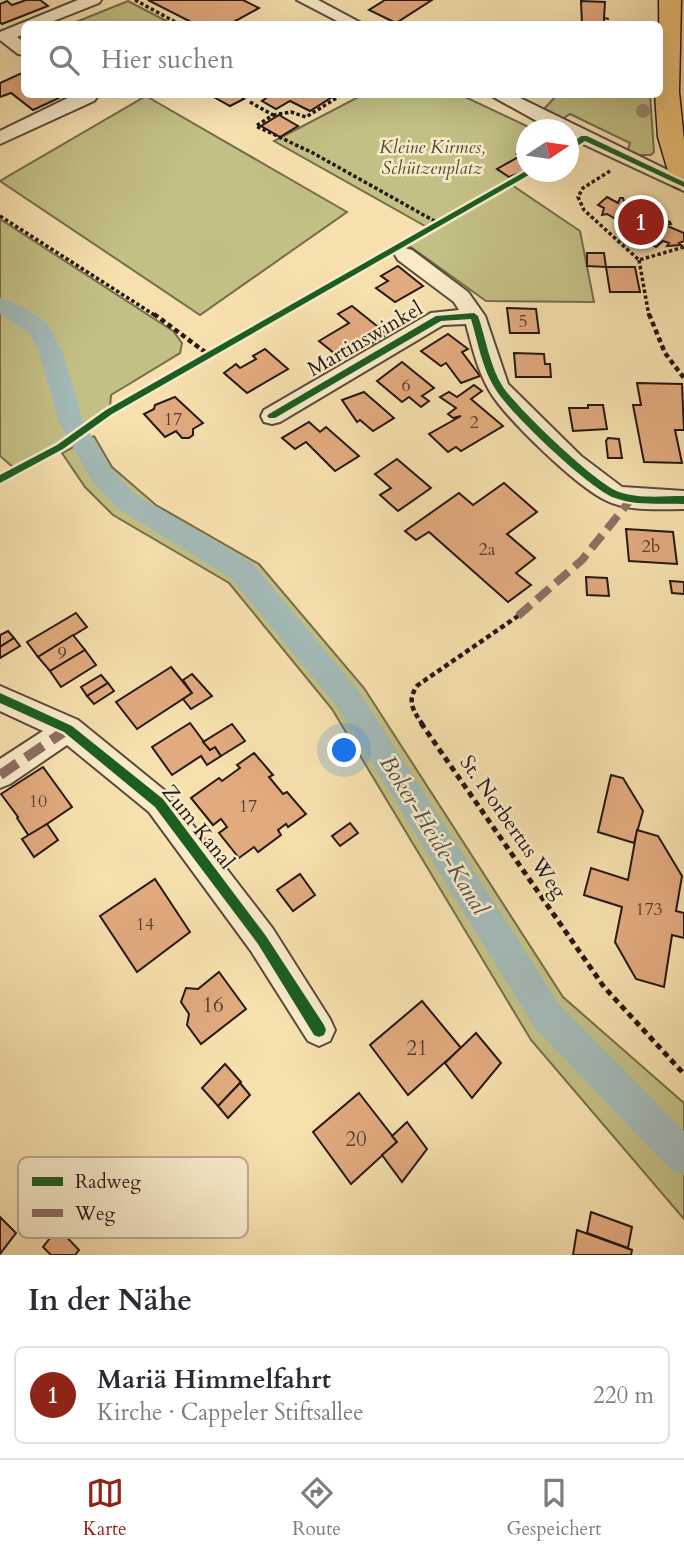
<!DOCTYPE html>
<html lang="de">
<head>
<meta charset="utf-8">
<style>
	body { margin:0; font-family:Cardo,serif; background:#f2f2f3; color:#2b2b33 }
	.compass { position:absolute; left:516px; top:119px; width:63px; height:63px; border-radius:50%; background:#fff; box-shadow:0 7px 28px #0002; rotate:77deg }
	.you { position:absolute; left:345px; top:751px; width:24px; height:24px; margin:-18px; border:5px solid #fff; border-radius:50%; background:#1a73e8; box-shadow:0 0 0 10px #1a73e833 }
	.badge { display:grid; place-items:center; width:46px; height:46px; border-radius:50%; background:#8f2418; color:#fff; font-size:23px; font-weight:700 }
	.pin { position:absolute; translate:-50% -50%; border:4px solid #fff; box-shadow:0 2px 7px #0006 }
	.list { margin:0; padding:0; list-style:none }
	h2 { display:flex; justify-content:space-between; align-items:center; height:91px; margin:0; padding:0 28px; font-size:30px }
	h2 small { font-size:23px; font-weight:400; color:#7c7c81 }
	.list li { display:grid; grid-template-columns:46px 1fr auto; gap:21px; align-items:center; box-sizing:border-box; height:98px; margin:0 14px 14px; padding:0 14px; border:2px solid #e1e1e2; border-radius:10px }
	.list b { display:block; font-size:26px; white-space:nowrap }
	.list p { margin:0; font-size:23px; white-space:nowrap; color:#7c7c81 }
	.list em { font-size:23px; font-style:normal; color:#7c7c81 }
	.icon { flex:none; width:38px; height:38px; fill:none; stroke:currentColor; stroke-width:2; stroke-linecap:round; stroke-linejoin:round }
	.map { position:relative; flex:none; width:684px; height:1255px; overflow:hidden }
	.search { position:absolute; background:#fff; box-shadow:0 7px 28px #0002; left:21px; right:21px; top:21px; height:77px; display:flex; align-items:center; gap:18px; box-sizing:border-box; padding:0 24px; border-radius:10px; color:#7c7c81; font-size:26px }
	.sheet { height:203px; background:#fff }
	nav { display:flex; justify-content:space-around; align-items:center; box-sizing:border-box; height:98px; border-top:2px solid #e1e1e2; background:#fff; font-size:19px; color:#7c7c81 }
	nav a { display:grid; justify-items:center; gap:4px }
	nav .on { color:#8f2418 }
	.map>svg:first-child { display:block }
</style>
</head>
<body>
<div class="map">
<svg width="684" height="1255" viewBox="0 0 684 1255">
	<rect width="100%" height="100%" fill="#f6e0ae"/>
	<filter id="stains"><feTurbulence type="fractalNoise" baseFrequency=".00286" numOctaves="4"/><feColorMatrix values="0 0 0 0 .2 0 0 0 0 .09 0 0 0 0 .02 0 0 0 .5 -.17"/></filter>
	<radialGradient id="worn" r=".72"><stop offset=".6" stop-color="#630" stop-opacity="0"/><stop offset="1" stop-color="#630" stop-opacity=".3"/></radialGradient>
	<!-- green -->
	<g fill="#c3c085" stroke="#746c4c" stroke-width="2">
		<path d="M128 1 172 24H71Z"/>
		<path d="M364 94 461 95 533 129 526 130V172H536L512 185 580 231 594 302 486 301 408 245 432 230 274 141Z"/>
		<path d="M557 95H650L654 152 651 155H633L627 152 630 143 570 114 561 120 542 111Z"/>
		<path d="M146 96 347 212 200 315 0 181Z"/>
		<path d="M0 219 173 331 182 343 180 353 111 395 110 408 56 445 14 468 0 456Z"/>
		<path d="M94 436 112 467 156 505 259 564 364 688 563 997 684 1103V1219L531 1040 332 709 229 583 113 515 85 487 62 453Z"/>
	</g>
	<g fill="none" stroke-linecap="round" stroke-linejoin="round">
		<!-- canal -->
		<path fill="#a3bab7" fill-rule="evenodd" d="M0 298 24 307 47 323 63 353 83 421 111 469 135 494 252 563 358 690 559 1004 684 1131V1175L671 1170 535 1028 338 708 232 579 117 508 93 483 59 422 39 353 30 334 0 314Z"/>
	</g>
	<!-- building -->
	<g fill="#e2aa7f" stroke="#261712" stroke-width="2">
		<path d="M26 0H40L48 6 2 24 0 22V4L7 1 12 5Z"/>
		<path d="M148 0H243L259 8 230 24H195Z"/>
		<path d="M385 0H432L396 23 369 10Z"/>
		<path d="M581 1 605 2 604 18 609 19 604 18V24H582Z"/>
		<path d="M24 72V94H55L59 98 33 110 11 93 0 97V83Z"/>
		<path d="M215 94H236L244 99 230 106 212 96Z"/>
		<path d="M272 94H337L310 111 290 101 276 109 262 101Z"/>
		<path d="M279 115 298 126 280 137 261 126Z"/>
		<path d="M524 150 526 171 509 177 497 169 520 156 517 154Z"/>
		<path d="M607 197 618 203 620 198H623L624 201 636 207 638 205 641 207 638 209 650 215 655 214 653 216 670 222 671 224 665 225 684 233V241L679 243 681 245 667 246 669 243 663 241 656 247 644 240 648 236 636 230 631 231 634 229 622 222 619 224 616 223 619 221 607 214 602 215 604 208 598 205Z"/>
		<path d="M587 253H604L606 267 587 266Z"/>
		<path d="M398 266 423 286 395 302 376 288 388 281 381 276Z"/>
		<path d="M606 267H635L640 292H610Z"/>
		<path d="M352 306 387 334 370 344 366 341 339 357 319 341 349 323 338 314Z"/>
		<path d="M507 308 536 309 539 333H510Z"/>
		<path d="M448 334 468 349 462 352 480 376 461 383 446 363 441 366 421 351Z"/>
		<path d="M265 349 288 369 247 393 224 373 236 364 240 368 256 359 253 356Z"/>
		<path d="M514 353 544 354 545 364H550L551 377H516Z"/>
		<path d="M402 362 434 388 422 396 429 401 421 407 409 397 402 402 377 381Z"/>
		<path d="M637 383 682 384 684 430H675L682 463 644 462 633 405H641Z"/>
		<path d="M474 385 482 391 471 399 503 426 461 451 456 447 448 452 429 434 461 416 453 418 448 414 456 408 440 397 449 392 457 397Z"/>
		<path d="M364 392 394 418 373 431 360 420 357 422 342 400Z"/>
		<path d="M175 397 203 423 193 429V435L189 438H182L176 431 165 437 144 414 154 409 155 405Z"/>
		<path d="M588 405H603L607 429 573 431 569 408H588Z"/>
		<path d="M309 422 320 432 326 427 359 456 335 471 306 442 295 449 282 438Z"/>
		<path d="M608 438 619 439 622 458H608L606 441Z"/>
		<path d="M397 459 431 488 398 511 380 495 391 488 375 474Z"/>
		<path d="M504 483 537 512 507 534 535 558 516 573 531 585 508 602 429 532 416 540 405 531 459 493 473 505Z"/>
		<path d="M626 529 673 532 677 564 629 561Z"/>
		<path d="M586 577 607 578 609 596 587 595Z"/>
		<path d="M670 581 684 582V594L672 593Z"/>
		<path d="M76 613 87 627 38 657 27 642Z"/>
		<path d="M8 631 14 638 0 647V635Z"/>
		<path d="M73 635 85 650 50 671 38 657Z"/>
		<path d="M14 638 20 646 0 658V647Z"/>
		<path d="M85 650 96 665 61 687 50 671Z"/>
		<path d="M171 667 192 693 137 729 116 702Z"/>
		<path d="M192 674 212 696 191 709 183 699 192 693 183 680Z"/>
		<path d="M101 675 108 683 87 696 81 687Z"/>
		<path d="M108 683 114 691 94 704 87 696Z"/>
		<path d="M190 723 210 750 215 747 221 756 207 765 201 756 172 775 152 747Z"/>
		<path d="M232 724 245 741 221 756 215 747 210 750 203 742Z"/>
		<path d="M254 753 273 775 269 777 283 794 287 792 306 814 288 827 286 824 278 830 281 835 258 852 254 847 239 858 219 833 227 827 221 819 213 825 191 798 219 778 222 781 240 768 237 765Z"/>
		<path d="M43 767 72 807 29 836 17 818 18 817 1 794Z"/>
		<path d="M611 775 623 778 643 811 634 843 598 832Z"/>
		<path d="M350 823 358 833 340 846 332 836Z"/>
		<path d="M47 824 58 840 34 857 22 839Z"/>
		<path d="M637 830 658 836 682 876 676 911 684 913V938L672 935 664 987 636 979 615 942 622 907 584 895 591 868 628 880Z"/>
		<path d="M300 874 315 895 293 911 277 890Z"/>
		<path d="M155 879 190 932 137 972 100 916Z"/>
		<path d="M219 972 246 1009 201 1044 187 1025 189 1014 181 1002 186 988 198 989Z"/>
		<path d="M422 1001 461 1048 408 1095 370 1045Z"/>
		<path d="M476 1033 501 1063 472 1098 445 1063Z"/>
		<path d="M225 1064 241 1082 218 1106 202 1088Z"/>
		<path d="M240 1083 250 1095 228 1118 218 1106Z"/>
		<path d="M359 1093 397 1142 351 1184 313 1132Z"/>
		<path d="M407 1122 427 1149 402 1182 382 1155 397 1142 392 1136Z"/>
		<path d="M591 1212 632 1227 628 1248 587 1233Z"/>
		<path d="M0 1217 16 1233 0 1254Z"/>
		<path d="M58 1228 79 1250 75 1255H51L43 1247Z"/>
		<path d="M577 1230 632 1250 631 1255H573Z"/>
	</g>
	<g fill="none" stroke-linecap="round" stroke-linejoin="round">
		<!-- minor casing -->
		<g stroke="#5a4939" stroke-width="4">
			<g id="minor">
				<path d="M78 0H101L99 3 46 24H24V34L17 37 24 42V55L18 54 0 40V32Z"/>
				<path d="M297 0H318L363 24H343Z"/>
				<path d="M76 94H95L97 97 94 101 0 144V131Z"/>
				<path d="M488 94H512L684 178V191L568 137V130H553Z"/>
				<path d="M405 248 412 250 468 292 485 316 508 384 581 456 622 487 684 491V509C658 509 629 512 605 500 576 486 504 417 489 390 477 369 472 346 466 324L443 325 280 422 272 424 264 422 261 416 264 410 431 313 459 310 454 302 398 260 395 255 398 250Z"/>
				<path d="M0 686 78 720 169 794 273 929 330 1019 335 1030 330 1041 319 1046 308 1041 251 951 149 812 67 745 10 784 0 788V759L43 731 0 711Z"/>
			</g>
		</g>
		<!-- major casing -->
		<g stroke="#261712" stroke-width="3">
			<path id="major" d="M659 0H681L679 92 684 140V189L675 187 671 181 658 137 655 94H660Z"/>
		</g>
		<!-- path-far2 -->
		<g stroke="#261712" stroke-width="3.5" stroke-dasharray="3.5 2.5" stroke-linecap="butt">
			<path d="M135 0 179 24"/>
			<path d="M250 102 273 115 256 126 313 153 438 223"/>
			<path d="M273 115 291 112 306 117 343 94"/>
			<path d="M610 171 583 188 578 197 584 210 639 260 684 247"/>
			<path d="M0 216 156 316"/>
			<path d="M639 260 649 316"/>
		</g>
		<!-- path-far1 -->
		<g stroke="#261712" stroke-width="4.5" stroke-dasharray="5 3.5" stroke-linecap="butt">
			<path d="M154 314 209 355"/>
			<path d="M649 314 665 353 684 378"/>
			<path d="M423 725C413 711 406 700 418 685L518 616"/>
		</g>
		<!-- path -->
		<path stroke="#261712" stroke-width="5" stroke-dasharray="6 4.5" stroke-linecap="butt" d="M421 723 604 987 684 1074"/>
		<!-- minor -->
		<use href="#minor" fill="#f9ebca" fill-rule="evenodd"/>
		<!-- major -->
		<use href="#major" fill="#ebc077" fill-rule="evenodd"/>
		<!-- quiet-far1 -->
		<path stroke="#8d6e63" stroke-width="8" stroke-dasharray="17 8" stroke-linecap="butt" d="M518 616 582 560 632 498"/>
		<!-- quiet -->
		<path stroke="#8d6e63" stroke-width="10" stroke-dasharray="21 10" stroke-linecap="butt" d="M0 775 68 729"/>
		<!-- cycleway casing -->
		<g stroke="#f9ebca" stroke-width="5">
			<g id="cycleway">
				<path d="M581 136H587L684 182V187L585 141 568 152V146Z"/>
				<path d="M526 171 534 172 112 414 63 449 0 483V475L57 445 106 410Z"/>
				<path d="M474 313 478 316C486 339 490 367 503 387 518 409 596 484 619 492 639 499 663 496 684 496V504C661 503 637 506 615 498 590 489 511 414 496 390 482 369 478 342 471 319L441 321 275 418H269L267 416 269 414 436 316Z"/>
				<path d="M0 693 72 726 163 799 266 936 324 1025 326 1030 324 1035 319 1037 314 1035 258 944 155 807 64 732 0 703Z"/>
			</g>
		</g>
		<!-- cycleway -->
		<use href="#cycleway" fill="#1b5e20" fill-rule="evenodd"/>
	</g>
	<!-- trees -->
	<circle fill="#9d8e6b" cx="643" cy="111" r="7"/>
	<g text-anchor="middle" dominant-baseline="central" stroke-width="5" stroke-linejoin="round" paint-order="stroke">
		<!-- far-park labels -->
		<g font-size="18" font-style="italic" fill="#554a34" stroke="#f9ebca">
			<text x="432" y="147">Kleine Kirmes,<tspan x="432" dy="21">Schützenplatz</tspan></text>
		</g>
		<!-- number labels -->
		<g font-size="18" fill="#553c2d">
			<text x="523" y="321">5</text>
			<text x="406" y="385">6</text>
			<text x="173" y="419">17</text>
			<text x="474" y="422">2</text>
			<text x="651" y="546">2b</text>
			<text x="487" y="549">2a</text>
			<text x="62" y="653">9</text>
			<text x="38" y="801">10</text>
			<text x="248" y="806">17</text>
			<text x="649" y="909">173</text>
			<text x="145" y="924">14</text>
		</g>
		<!-- street labels -->
		<g font-size="21" fill="#261712" stroke="#f9ebca">
			<text transform="translate(365 339) rotate(-30)">Martinswinkel</text>
			<text transform="translate(198 827) rotate(51)">Zum Kanal</text>
			<text transform="translate(513 827) rotate(55)">St. Norbertus Weg</text>
		</g>
		<!-- near-number labels -->
		<g font-size="21" fill="#553c2d">
			<text x="213" y="1005">16</text>
			<text x="417" y="1048">21</text>
			<text x="356" y="1139">20</text>
		</g>
		<!-- water labels -->
		<g font-size="23" font-style="italic" fill="#52504c" stroke="#f9ebca">
			<text transform="translate(434 835) rotate(58)">Boker-Heide-Kanal</text>
		</g>
	</g>
	<!-- legend -->
	<rect x="18" y="1157" width="230" height="81" rx="10" fill="#f9ebca" stroke="#baab93" stroke-width="2"/>
	<rect x="32" y="1177" width="31" height="9" fill="#1b5e20"/>
	<rect x="32" y="1209" width="31" height="8" fill="#8d6e63"/>
	<g font-size="19" fill="#261712">
		<text x="75" y="1188">Radweg</text>
		<text x="75" y="1220">Weg</text>
	</g>
	<rect width="100%" height="100%" filter="url(#stains)"/>
	<rect width="100%" height="100%" fill="url(#worn)"/>
</svg>
<svg class="compass" viewBox="-18 -18 36 36"><path d="M0-13l5 13h-10z" fill="#e53935"/><path d="M0 13l5-13h-10z" fill="#7c7c81"/></svg>
<div class="you"></div>
<div class="pin badge" style="left:641px;top:222px">1</div>
<div class="search"><svg class="icon" aria-label="search" viewBox="0 0 24 24"><circle cx="10" cy="10" r="6"/><path d="M15 15l6 6"/></svg>Hier suchen</div>
</div>
<section class="sheet">
<h2>In der Nähe<small></small></h2>
<ul class="list">
<li><span class="badge">1</span><div><b>Mariä Himmelfahrt</b><p>Kirche · Cappeler Stiftsallee</p></div><em>220 m</em></li>
</ul>
</section>
<nav>
<a class="on"><svg class="icon" aria-label="map" viewBox="0 0 24 24"><path d="M3 6l6-2 6 2 6-2v14l-6 2-6-2-6 2zM9 4v14M15 6v14"/></svg>Karte</a>
<a><svg class="icon" aria-label="directions" viewBox="0 0 24 24"><path d="M12 3l9 9-9 9-9-9zM9 14v-3h6M13 9l2 2-2 2"/></svg>Route</a>
<a><svg class="icon" aria-label="saved" viewBox="0 0 24 24"><path d="M7 4h10v16l-5-4-5 4z"/></svg>Gespeichert</a>
</nav>
</body>
</html>
